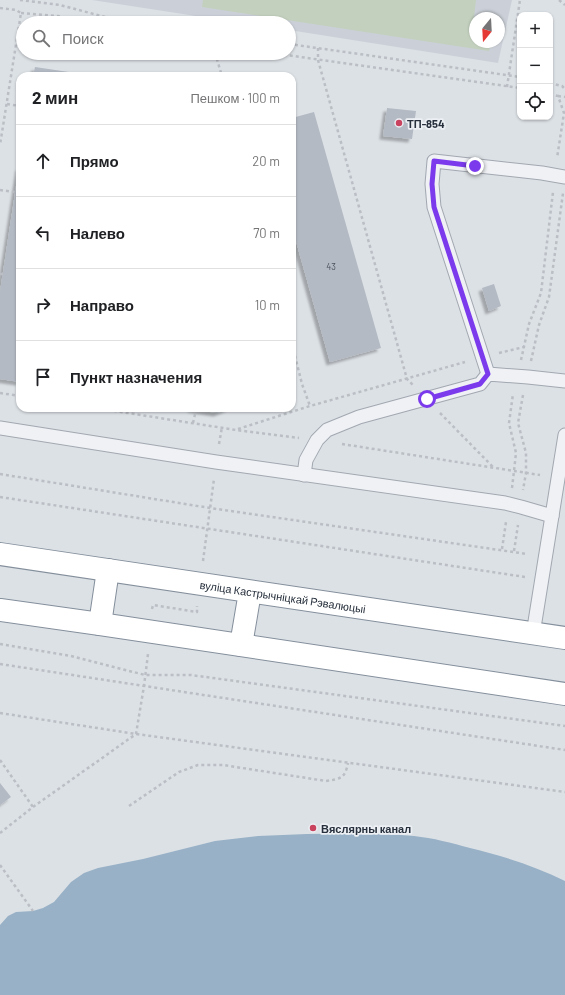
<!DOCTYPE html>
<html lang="ru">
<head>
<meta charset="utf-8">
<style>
	body { margin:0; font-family:Barlow,sans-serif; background:#f2f2f2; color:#202124 }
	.controls { position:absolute; right:12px; top:12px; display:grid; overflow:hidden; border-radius:8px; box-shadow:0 1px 3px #0004 }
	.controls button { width:36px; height:36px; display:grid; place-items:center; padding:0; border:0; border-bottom:1px solid #e0e0e0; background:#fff; color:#202124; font:20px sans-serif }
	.compass { position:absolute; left:469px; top:12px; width:36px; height:36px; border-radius:50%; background:#fff; box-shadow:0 1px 3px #0004; rotate:198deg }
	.stop { position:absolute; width:12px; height:12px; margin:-9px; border:3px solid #7c3aed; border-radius:50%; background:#fff }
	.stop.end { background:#7c3aed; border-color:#fff; box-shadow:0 1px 4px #0008 }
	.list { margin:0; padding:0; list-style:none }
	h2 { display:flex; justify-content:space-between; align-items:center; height:52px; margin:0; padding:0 16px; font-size:17px }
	h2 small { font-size:13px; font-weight:400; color:#757577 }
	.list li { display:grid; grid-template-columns:26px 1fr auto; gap:12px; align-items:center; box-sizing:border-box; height:72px; padding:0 16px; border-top:1px solid #e0e0e0 }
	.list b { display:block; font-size:15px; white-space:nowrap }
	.list em { font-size:13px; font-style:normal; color:#757577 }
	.icon { flex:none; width:22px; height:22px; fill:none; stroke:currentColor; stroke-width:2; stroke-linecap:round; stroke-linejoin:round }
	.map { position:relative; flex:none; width:565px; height:995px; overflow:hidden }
	.search { position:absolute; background:#fff; box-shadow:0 1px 3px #0004; left:16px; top:16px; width:280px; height:44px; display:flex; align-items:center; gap:10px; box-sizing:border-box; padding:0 14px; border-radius:22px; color:#757577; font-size:15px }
	.panel { position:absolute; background:#fff; box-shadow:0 1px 3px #0004; left:16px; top:72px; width:280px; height:340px; border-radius:12px }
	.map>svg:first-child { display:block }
</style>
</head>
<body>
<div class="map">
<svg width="565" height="995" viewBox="0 0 565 995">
	<defs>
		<filter id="shadow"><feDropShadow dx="-3.5" dy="3.5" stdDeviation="1" flood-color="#0004"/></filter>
	</defs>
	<rect width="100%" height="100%" fill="#dce1e6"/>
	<!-- built -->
	<path fill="#cbd0d8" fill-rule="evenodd" d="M92 0H512L498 63 289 30V23H241ZM475 18H499V42H475Z"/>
	<!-- green -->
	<path fill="#c3d0be" d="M203 0H476L474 17 470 28 475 29V42H491L489 51 202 7Z"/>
	<!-- water -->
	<path fill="#98b1c6" d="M307 834C342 834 378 833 414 836 433 838 452 843 470 848 503 856 535 866 565 881V995H0V925L8 916 16 912 33 911 43 908 54 902 71 882 84 873 98 868 143 859 215 841 258 836Z"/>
	<!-- building -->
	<g fill="#b4bac3" filter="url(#shadow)">
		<path d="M35 67 89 75V76H33Z"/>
		<path d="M387 108 416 111 412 139 383 136Z"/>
		<path d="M314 112 381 348 330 362 292 227V118Z"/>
		<path d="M19 167H20V382L0 379V292Z"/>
		<path d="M494 284 501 306 489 311 482 288Z"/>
		<path d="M191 408H230L217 413 191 409Z"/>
		<path d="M0 783 11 797 0 805Z"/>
	</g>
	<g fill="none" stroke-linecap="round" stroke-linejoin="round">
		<!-- lane casing -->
		<g stroke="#a2a8b0" stroke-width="15">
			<g id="lane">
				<path d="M488 374 434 207 432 184 434 161 542 173 565 177"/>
				<path d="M0 428 216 462 505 503 521 507 552 516"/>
				<path d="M304 475 306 460 317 440 327 430 359 417 480 384 488 374 528 377 565 381"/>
				<path d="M533 634 565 435"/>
			</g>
		</g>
		<!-- highway casing -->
		<g stroke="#848f9c" stroke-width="24">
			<g id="highway">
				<path id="s1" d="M0 554 565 638"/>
				<path d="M0 610 100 624 565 694"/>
				<path d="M100 624 108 570"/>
				<path d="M241 645 250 592"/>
			</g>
		</g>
		<!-- path -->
		<g stroke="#bbbfc5" stroke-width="2.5" stroke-dasharray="3 3" stroke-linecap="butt">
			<path d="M20 0 60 5 120 21 138 23"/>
			<path d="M559 0 565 5"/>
			<path d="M0 8 16 10 21 13 0 145"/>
			<path d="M21 13 58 16 87 23"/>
			<path d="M289 44 520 77"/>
			<path d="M318 48V60L407 379 413 385"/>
			<path d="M215 53 222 76"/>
			<path d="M272 53 520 88"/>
			<path d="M550 83 562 86 565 89"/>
			<path d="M507 87 520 0"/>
			<path d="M550 94 558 96 564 113 557 158"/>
			<path d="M558 96 565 97"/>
			<path d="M7 104 20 106"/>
			<path d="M0 190 15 192"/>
			<path d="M0 274H3"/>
			<path d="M292 344 302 384 310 406"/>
			<path d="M499 353 524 347"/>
			<path d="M521 360 529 324 541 293 553 192"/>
			<path d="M531 361 539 325 549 297 563 193"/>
			<path d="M0 393 20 396"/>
			<path d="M523 395 518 423 526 453V473L523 490"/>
			<path d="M96 408 236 430 299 438"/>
			<path d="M440 413 494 468"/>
			<path d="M193 423 196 410"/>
			<path d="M238 429 310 406 465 362"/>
			<path d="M219 444 222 427"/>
			<path d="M342 444 540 475"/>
			<path d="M0 474 210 508 527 554"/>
			<path d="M512 488 514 471 516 453 509 423 513 394"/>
			<path d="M0 497 525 577"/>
			<path d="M502 549 506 522"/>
			<path d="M514 551 518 525"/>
			<path d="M203 561 214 479"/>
			<path d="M152 609 153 605 197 612V606"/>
			<path d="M0 644 71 656 145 675H191L565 726"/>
			<path d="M0 664 565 750"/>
			<path d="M0 713 136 734 565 792"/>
			<path d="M0 760 33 807"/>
			<path d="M129 806 179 772 198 765H223L326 781C341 779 345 778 348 763"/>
			<path d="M0 833 33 807 136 734 144 686 148 654"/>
			<path d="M0 865 33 911"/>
		</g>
		<!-- lane -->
		<use href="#lane" stroke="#eff1f5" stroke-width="13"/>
		<!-- highway -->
		<use href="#highway" stroke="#fff" stroke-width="22"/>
	</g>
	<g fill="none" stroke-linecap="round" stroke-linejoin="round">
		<!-- route -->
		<path stroke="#7c3aed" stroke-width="5" d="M427 399 480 384 488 374 434 207 432 184 434 161 475 166"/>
	</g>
	<!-- markers -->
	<g fill="#c9435f" stroke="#ecf0f4" stroke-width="1.5">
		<circle cx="399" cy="123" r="4"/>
		<circle cx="313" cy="828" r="4"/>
	</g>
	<g text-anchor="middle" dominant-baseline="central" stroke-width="3.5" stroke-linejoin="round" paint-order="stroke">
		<!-- number labels -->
		<g font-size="9" fill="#4a525e">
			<text x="331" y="266">43</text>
		</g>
		<!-- poi labels -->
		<g font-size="11" font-weight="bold" fill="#27303c" stroke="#ecf0f4" text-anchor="start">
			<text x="407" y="123">ТП-854</text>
			<text x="321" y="828">Вяслярны канал</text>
		</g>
		<!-- street labels -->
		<g font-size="11" fill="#27303c" stroke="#ecf0f4">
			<text stroke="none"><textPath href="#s1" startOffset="286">вуліца Кастрычніцкай Рэвалюцыі</textPath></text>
		</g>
	</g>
</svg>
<div class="controls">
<button>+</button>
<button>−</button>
<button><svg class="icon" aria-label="locate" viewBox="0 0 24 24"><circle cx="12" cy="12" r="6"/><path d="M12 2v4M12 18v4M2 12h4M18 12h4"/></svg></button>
</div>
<svg class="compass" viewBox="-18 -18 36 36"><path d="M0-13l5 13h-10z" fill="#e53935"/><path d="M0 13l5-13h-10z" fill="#757577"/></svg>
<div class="stop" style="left:427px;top:399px"></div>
<div class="stop end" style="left:475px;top:166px"></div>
<div class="search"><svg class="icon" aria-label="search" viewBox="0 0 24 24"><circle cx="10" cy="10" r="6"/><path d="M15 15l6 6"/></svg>Поиск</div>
<section class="panel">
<h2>2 мин<small>Пешком · 100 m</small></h2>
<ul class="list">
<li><svg class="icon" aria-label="ahead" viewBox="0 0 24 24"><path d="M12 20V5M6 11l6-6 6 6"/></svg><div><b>Прямо</b></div><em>20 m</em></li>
<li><svg class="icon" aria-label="left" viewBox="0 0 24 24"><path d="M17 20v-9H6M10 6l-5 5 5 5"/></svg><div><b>Налево</b></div><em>70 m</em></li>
<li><svg class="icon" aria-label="right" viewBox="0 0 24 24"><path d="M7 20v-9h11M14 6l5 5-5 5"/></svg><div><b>Направо</b></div><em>10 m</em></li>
<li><svg class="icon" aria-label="arrive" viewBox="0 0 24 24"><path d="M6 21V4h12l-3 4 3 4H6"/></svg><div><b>Пункт назначения</b></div></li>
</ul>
</section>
</div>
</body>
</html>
